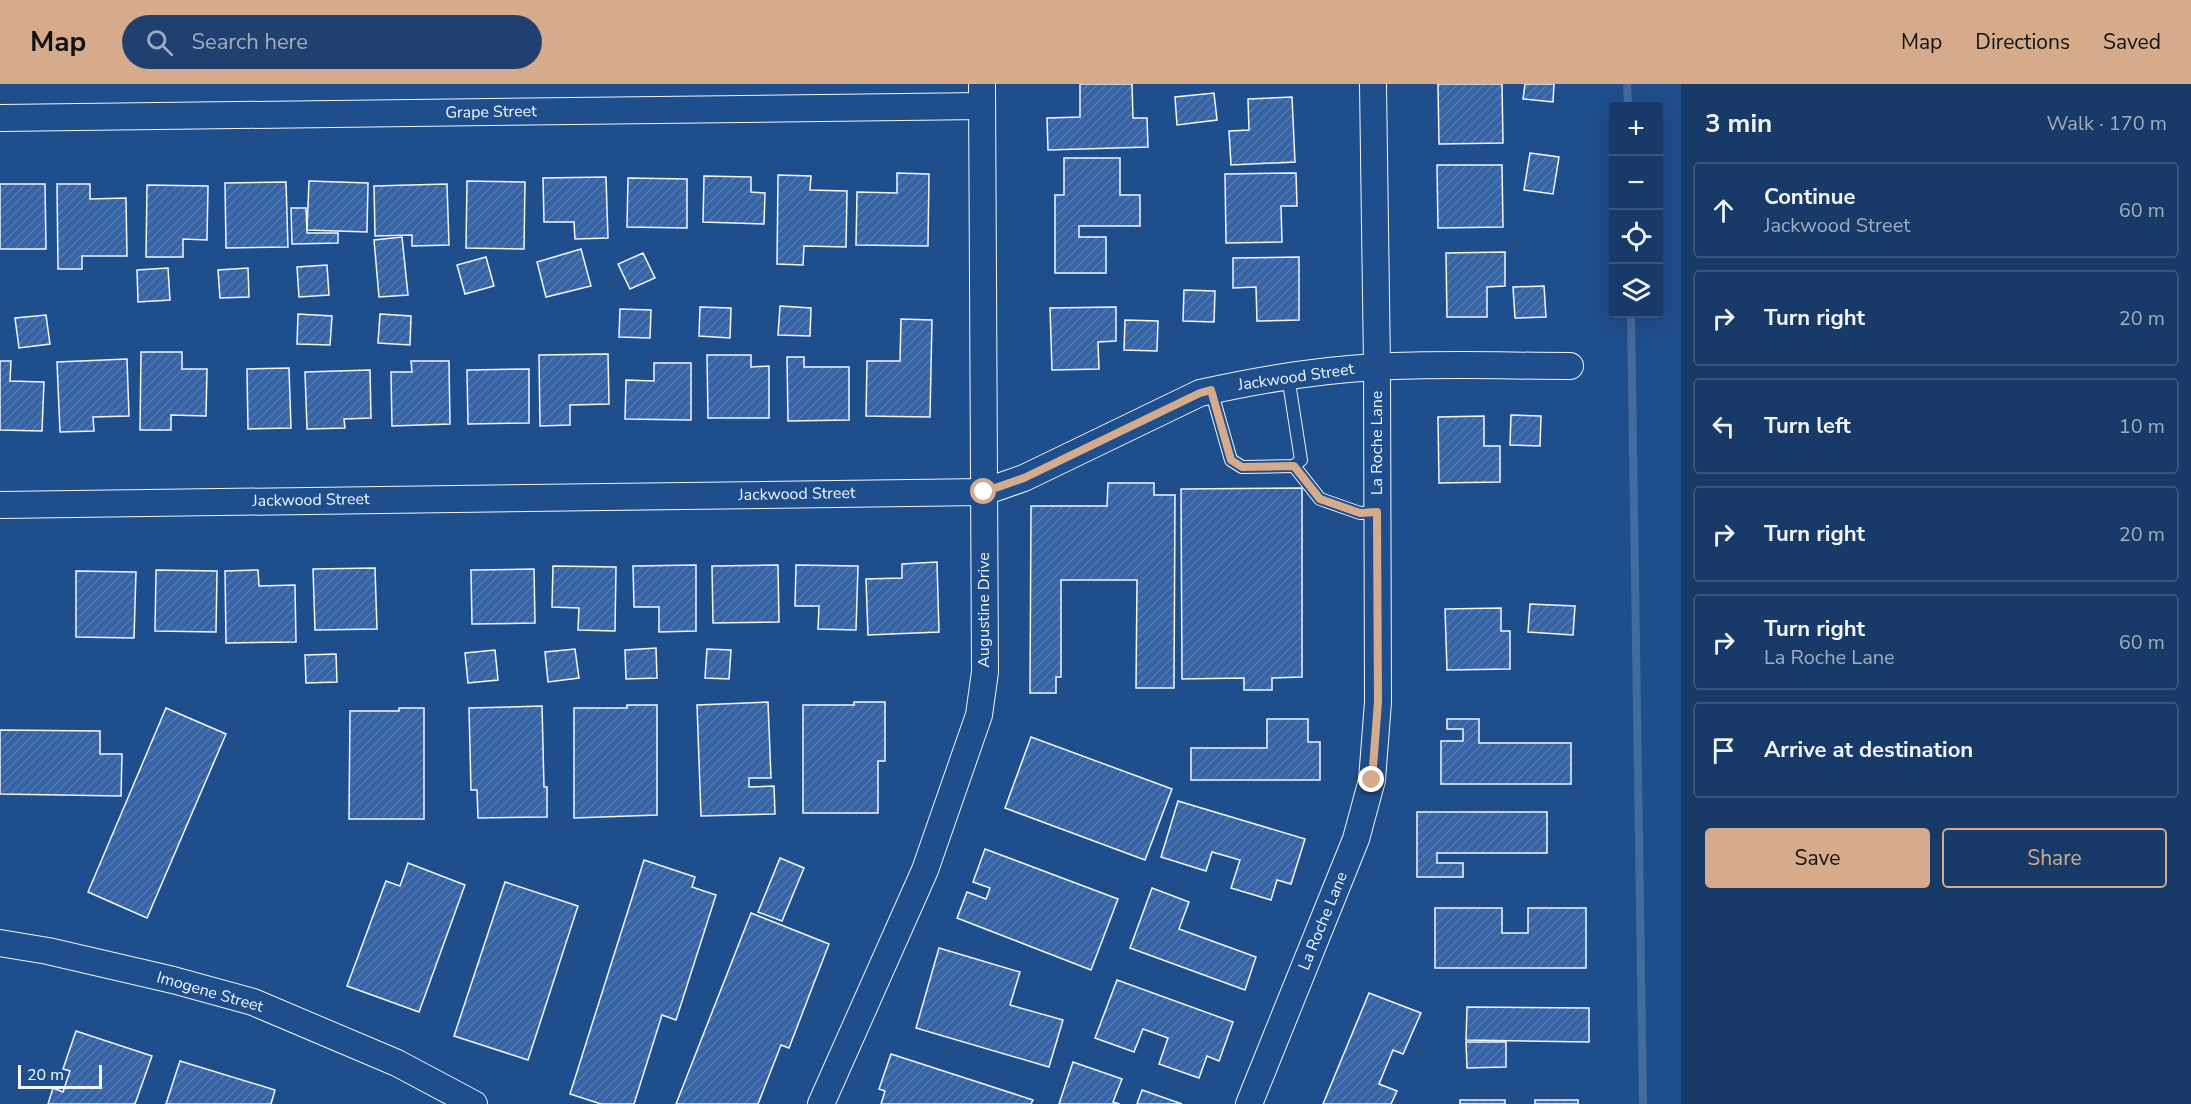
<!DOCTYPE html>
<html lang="en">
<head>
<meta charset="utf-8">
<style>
	body { margin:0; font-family:"Nunito Sans",sans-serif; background:#20416f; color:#f1f3f6 }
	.controls { position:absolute; right:18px; top:18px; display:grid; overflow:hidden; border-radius:6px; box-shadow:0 6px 24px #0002 }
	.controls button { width:54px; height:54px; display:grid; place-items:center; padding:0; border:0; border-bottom:2px solid #36547d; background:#173a69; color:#f1f3f6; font:30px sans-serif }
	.scale { position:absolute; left:18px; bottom:15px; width:84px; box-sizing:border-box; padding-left:6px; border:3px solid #f2f6ff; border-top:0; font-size:16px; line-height:21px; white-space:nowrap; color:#f2f6ff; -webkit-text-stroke:4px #1f4e8c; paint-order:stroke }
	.stop { position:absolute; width:18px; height:18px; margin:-14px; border:4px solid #d6ab8b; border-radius:50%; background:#fff }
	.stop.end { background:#d6ab8b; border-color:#fff; box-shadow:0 2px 6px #0008 }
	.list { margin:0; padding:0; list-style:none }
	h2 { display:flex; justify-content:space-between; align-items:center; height:78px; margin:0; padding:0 24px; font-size:26px }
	h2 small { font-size:20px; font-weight:400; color:#9eadc0 }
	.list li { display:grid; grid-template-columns:39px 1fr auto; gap:18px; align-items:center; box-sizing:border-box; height:96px; margin:0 12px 12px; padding:0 12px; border:2px solid #36547d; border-radius:6px }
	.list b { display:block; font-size:22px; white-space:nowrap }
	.list p { margin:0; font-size:20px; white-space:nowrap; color:#9eadc0 }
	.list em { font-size:20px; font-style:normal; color:#9eadc0 }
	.actions { display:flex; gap:12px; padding:18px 24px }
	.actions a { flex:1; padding:14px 0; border:2px solid #d6ab8b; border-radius:6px; text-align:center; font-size:21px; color:#d6ab8b }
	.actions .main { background:#d6ab8b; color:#111 }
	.icon { flex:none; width:33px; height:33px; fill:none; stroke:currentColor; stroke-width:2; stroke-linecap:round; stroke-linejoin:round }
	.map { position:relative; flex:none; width:1681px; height:1020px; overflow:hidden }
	header { display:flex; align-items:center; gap:36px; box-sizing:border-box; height:84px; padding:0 30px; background:#d6ab8b; color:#111 }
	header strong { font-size:28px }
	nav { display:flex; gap:33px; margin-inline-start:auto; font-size:21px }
	.search { width:420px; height:54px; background:#20416f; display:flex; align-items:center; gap:15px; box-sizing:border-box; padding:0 21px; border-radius:33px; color:#9eadc0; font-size:22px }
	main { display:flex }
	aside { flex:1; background:#173a69 }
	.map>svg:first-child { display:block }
</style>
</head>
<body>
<header>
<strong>Map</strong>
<div class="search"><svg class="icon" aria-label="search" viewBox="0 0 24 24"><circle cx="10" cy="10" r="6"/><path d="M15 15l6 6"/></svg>Search here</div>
<nav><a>Map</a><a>Directions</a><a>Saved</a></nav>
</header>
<main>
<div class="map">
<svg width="1681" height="1020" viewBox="0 0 1681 1020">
	<defs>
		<pattern id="building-hatch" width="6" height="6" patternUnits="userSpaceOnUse" patternTransform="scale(1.5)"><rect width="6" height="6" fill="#3563a3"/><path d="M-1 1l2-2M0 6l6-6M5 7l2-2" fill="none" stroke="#537ab1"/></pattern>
	</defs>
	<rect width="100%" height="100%" fill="#1f4e8c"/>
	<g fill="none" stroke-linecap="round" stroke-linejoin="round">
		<!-- stream -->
		<g stroke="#446ba0" stroke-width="8">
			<path d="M1627 0 1628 22"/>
			<path d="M1631 230 1643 1020"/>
		</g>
	</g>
	<!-- building -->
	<g fill="url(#building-hatch)" stroke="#f2f6ff" stroke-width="1.5">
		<path d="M1080 0H1132L1133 34H1147L1148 63 1048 66 1047 34 1080 33Z"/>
		<path d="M1438 0H1502L1503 59 1439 60Z"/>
		<path d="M1525 0H1554L1553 18 1523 15Z"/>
		<path d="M1214 9 1217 36 1177 41 1175 13Z"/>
		<path d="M1292 13 1295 78 1231 81 1229 47 1249 46 1248 15Z"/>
		<path d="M1530 69 1559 73 1553 110 1524 106Z"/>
		<path d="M1064 74H1120V111H1140V142H1079V153H1106V189H1055V111H1064Z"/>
		<path d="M1437 81H1502L1503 143 1438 144Z"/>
		<path d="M897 89 929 90 928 162 856 161 857 108 897 109Z"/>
		<path d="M1296 89 1297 122H1281L1282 158 1226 159 1225 90Z"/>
		<path d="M778 91 811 92 810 106 847 107 846 163 804 162 803 181 777 180Z"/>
		<path d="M704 92 751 93V108L765 109 764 140 703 138Z"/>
		<path d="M606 93 608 154 575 155 574 138H544L543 94Z"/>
		<path d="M628 94 687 95V144L627 143Z"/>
		<path d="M309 97 368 99 367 148 307 146Z"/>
		<path d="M467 97 525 98 524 165 466 164Z"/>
		<path d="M286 98 288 163 226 164 225 99Z"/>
		<path d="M0 100H45L46 165H0Z"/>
		<path d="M57 100H90V115L126 114 127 172H82V185H58Z"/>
		<path d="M447 100 449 161 412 162V151L375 152 374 102Z"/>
		<path d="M147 101 208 102 207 156 183 155V173H146Z"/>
		<path d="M291 124H306L307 149H338V159L292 160Z"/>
		<path d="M402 153 408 211 379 213 374 156Z"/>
		<path d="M581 165 591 202 546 213 537 178Z"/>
		<path d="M1505 168V202L1487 203V233H1447L1446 169Z"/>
		<path d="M643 169 655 194 630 205 618 180Z"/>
		<path d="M486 173 494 202 465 210 457 181Z"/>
		<path d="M1299 173V236L1257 237 1256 203 1233 204V174Z"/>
		<path d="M327 181 329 211 299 213 297 183Z"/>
		<path d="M168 184 170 216 138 218 137 186Z"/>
		<path d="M248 184 249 213 220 214 218 186Z"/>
		<path d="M1544 202 1546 233 1515 234 1513 203Z"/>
		<path d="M1184 206 1215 207 1214 238 1183 237Z"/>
		<path d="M780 222 811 224 810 252 778 251Z"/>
		<path d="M700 223 731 224 730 254 699 252Z"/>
		<path d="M1116 223V257L1098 258 1099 285 1052 286 1050 224Z"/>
		<path d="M620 225 651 226 650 254 619 253Z"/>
		<path d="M298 230 332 232 330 261 297 260Z"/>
		<path d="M380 230 411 232 410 261 378 259Z"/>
		<path d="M46 231 50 260 19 264 15 234Z"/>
		<path d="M901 235 932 236 930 333 866 332 867 277H900Z"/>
		<path d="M1125 236 1158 237 1157 267 1124 266Z"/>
		<path d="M141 268H182V285H207L206 332 171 331V346H140Z"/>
		<path d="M608 270 609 320 570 321V341L540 342 539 271Z"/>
		<path d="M707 271H751V283L769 282V334H708Z"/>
		<path d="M787 273H804V283H849V336L788 337Z"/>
		<path d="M127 275 129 332 93 333 94 347 60 348 57 278Z"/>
		<path d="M0 277H11L10 297 44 298 42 347 0 346Z"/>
		<path d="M411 277H449L450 340 392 342 391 288H412Z"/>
		<path d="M654 279H691V336L625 335 626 296 654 297Z"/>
		<path d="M289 284 291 344 248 345 247 285Z"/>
		<path d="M529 285V339L468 340 467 286Z"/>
		<path d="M370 286 371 334 344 335 345 344 307 345 305 288Z"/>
		<path d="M1511 331 1541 332 1540 362 1510 361Z"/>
		<path d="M1484 332V362H1500V398L1439 399 1438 333Z"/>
		<path d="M1108 399H1154V411H1175L1174 604H1136L1137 496H1061V593H1056V609H1030L1031 422H1107Z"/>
		<path d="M1302 404V593L1272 594V606H1244V594L1182 595 1181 405Z"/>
		<path d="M937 478 939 548 868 551 866 495 902 494V480Z"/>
		<path d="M696 481V547L659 548V523H634L633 482Z"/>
		<path d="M778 481 779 538 713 539 712 482Z"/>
		<path d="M796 481 858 482 856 546 818 545 819 522H795Z"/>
		<path d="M553 482 616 483 615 547 578 546 579 524 552 523Z"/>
		<path d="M375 484 377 545 315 546 313 485Z"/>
		<path d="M534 485 535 539 472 540 471 486Z"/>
		<path d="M156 486 217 487 216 548 155 547Z"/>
		<path d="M258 486 259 502 295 501 296 558 226 559 225 487Z"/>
		<path d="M76 487 136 488 134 554 76 553Z"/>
		<path d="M1530 520 1575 522 1573 551 1528 548Z"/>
		<path d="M1501 524V547H1510V585L1447 586 1445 525Z"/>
		<path d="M656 564 657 594 626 595 625 566Z"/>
		<path d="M575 565 579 594 548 598 545 568Z"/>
		<path d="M707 565 731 566 729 595 705 594Z"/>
		<path d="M495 566 498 596 468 599 465 569Z"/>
		<path d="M336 570 337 598 306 599 305 571Z"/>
		<path d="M768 618 771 694H749V703L774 702 775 730 701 732 697 621Z"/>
		<path d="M854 618H885V677H878V729H803V621H854Z"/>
		<path d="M627 621H657V731L574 734V624H627Z"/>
		<path d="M542 622 544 703H547V733L478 734 477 706H471L469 624Z"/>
		<path d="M166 624 226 650 147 834 88 808Z"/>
		<path d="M399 624H424V735H349L350 627H399Z"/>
		<path d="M1267 635H1308V658H1320V696H1191V664H1267Z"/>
		<path d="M1447 635H1479V659H1571V700H1441V657H1463V645H1447Z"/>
		<path d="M0 646 100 647V670H122L121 712 0 710Z"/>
		<path d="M1031 653 1172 705 1145 776 1005 724Z"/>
		<path d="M1178 717 1305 755 1291 800 1277 796 1271 816 1231 804 1240 776 1212 768 1206 787 1161 773Z"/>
		<path d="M1417 728H1547V769H1437V779H1463V793H1417Z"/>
		<path d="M985 765 1118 815 1091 886 957 834 967 808 986 815 990 804 973 798Z"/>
		<path d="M780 774 804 784 782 837 758 828Z"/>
		<path d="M644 776 695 793 692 803 716 811 676 936 662 931 634 1020H601L570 1010Z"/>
		<path d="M408 779 465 801 419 928 347 902 386 797 400 802Z"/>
		<path d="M505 798 578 822 528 976 454 952Z"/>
		<path d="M1152 804 1189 818 1179 845 1256 873 1245 906 1130 864Z"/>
		<path d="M1435 824H1502V849H1528V824H1586V884H1435Z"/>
		<path d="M751 829 829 860 789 964 781 961 758 1020H676Z"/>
		<path d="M939 864 1020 888 1010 921 1063 936 1049 983 916 944Z"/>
		<path d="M1117 896 1233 938 1219 977 1207 972 1199 994 1159 980 1168 954 1143 945 1134 968 1095 954Z"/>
		<path d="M1369 909 1421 929 1403 970 1393 966 1379 1000 1397 1007 1391 1020H1323Z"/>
		<path d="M1467 923 1589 924V958L1466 956Z"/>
		<path d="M76 947 152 972 135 1020H48L53 1004 63 1008 70 987 63 985Z"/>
		<path d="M1466 958H1506V983L1467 984Z"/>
		<path d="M891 970 1033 1016 1031 1020H881L885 1007 879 1005Z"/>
		<path d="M180 977 275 1006 271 1020H166Z"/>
		<path d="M1073 978 1122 995 1113 1018 1120 1020H1059Z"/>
		<path d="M1142 1006 1182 1020H1137Z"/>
		<rect x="1460" y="1016" width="45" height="4"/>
		<rect x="1535" y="1016" width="43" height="4"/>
	</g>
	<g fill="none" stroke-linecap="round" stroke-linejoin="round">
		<!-- service casing -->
		<g stroke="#f2f6ff" stroke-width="14">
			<g id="service">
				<path d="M1211 306 1231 376 1242 383 1294 382 1301 376 1288 292"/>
				<path d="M1294 382 1320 415 1360 429 1377 428"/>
			</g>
		</g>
		<!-- minor casing -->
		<g stroke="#f2f6ff" stroke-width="28">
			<g id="minor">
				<path d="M0 34 982 22"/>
				<path d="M0 421 984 408 1024 394 1200 309C1258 296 1318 286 1377 283 1441 279 1506 282 1570 282"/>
				<path d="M0 859 48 867 173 896 253 918 397 979 474 1020"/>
				<path d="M821 1020 925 786 979 631 985 588 982 0"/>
				<path d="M1249 1020 1356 755 1372 696 1378 618 1377 283 1373 0"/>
			</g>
		</g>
		<!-- service -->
		<use href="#service" stroke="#1f4e8c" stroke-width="12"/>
		<!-- minor -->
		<use href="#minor" stroke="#1f4e8c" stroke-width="26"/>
	</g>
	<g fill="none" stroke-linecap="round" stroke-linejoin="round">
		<!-- route -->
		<path stroke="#d6ab8b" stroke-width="8" d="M984 408 1024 394 1200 309 1211 306 1231 376 1242 383 1294 382 1320 415 1360 429 1377 428 1378 618 1372 696"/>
	</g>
	<g text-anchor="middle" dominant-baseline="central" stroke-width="4.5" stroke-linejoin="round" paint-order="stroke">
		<!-- street labels -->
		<g font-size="16" fill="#f2f6ff" stroke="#1f4e8c">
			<text transform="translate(491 28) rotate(-1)">Grape Street</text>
			<text transform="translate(1296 293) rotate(-8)">Jackwood Street</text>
			<text transform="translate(1377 359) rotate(-90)">La Roche Lane</text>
			<text transform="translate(797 410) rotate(-1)">Jackwood Street</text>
			<text transform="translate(311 416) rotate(-1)">Jackwood Street</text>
			<text transform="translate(984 526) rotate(-90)">Augustine Drive</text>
			<text transform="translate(1323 837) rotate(-68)">La Roche Lane</text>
			<text transform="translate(210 908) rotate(16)">Imogene Street</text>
		</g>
	</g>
</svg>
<div class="controls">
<button>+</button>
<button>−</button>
<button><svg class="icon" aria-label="locate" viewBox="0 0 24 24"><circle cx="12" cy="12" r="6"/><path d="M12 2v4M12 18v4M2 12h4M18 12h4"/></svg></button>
<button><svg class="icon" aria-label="layers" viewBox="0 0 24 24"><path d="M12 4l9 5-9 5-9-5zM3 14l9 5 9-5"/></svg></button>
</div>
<div class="scale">20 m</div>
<div class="stop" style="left:984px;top:408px"></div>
<div class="stop end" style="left:1372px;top:696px"></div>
</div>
<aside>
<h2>3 min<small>Walk · 170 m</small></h2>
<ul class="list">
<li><svg class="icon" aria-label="ahead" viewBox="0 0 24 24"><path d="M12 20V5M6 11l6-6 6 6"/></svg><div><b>Continue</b><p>Jackwood Street</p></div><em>60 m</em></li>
<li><svg class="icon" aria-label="right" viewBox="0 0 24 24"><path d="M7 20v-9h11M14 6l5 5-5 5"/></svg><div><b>Turn right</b></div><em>20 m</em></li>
<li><svg class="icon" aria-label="left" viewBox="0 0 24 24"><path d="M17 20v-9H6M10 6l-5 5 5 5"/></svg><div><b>Turn left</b></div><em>10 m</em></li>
<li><svg class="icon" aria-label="right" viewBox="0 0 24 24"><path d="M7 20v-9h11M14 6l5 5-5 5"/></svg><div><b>Turn right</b></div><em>20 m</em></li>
<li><svg class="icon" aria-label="right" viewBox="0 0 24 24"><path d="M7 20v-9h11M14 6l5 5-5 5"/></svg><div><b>Turn right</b><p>La Roche Lane</p></div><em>60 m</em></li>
<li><svg class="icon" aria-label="arrive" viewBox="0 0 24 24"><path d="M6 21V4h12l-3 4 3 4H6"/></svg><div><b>Arrive at destination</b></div></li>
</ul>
<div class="actions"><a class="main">Save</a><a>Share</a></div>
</aside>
</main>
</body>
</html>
